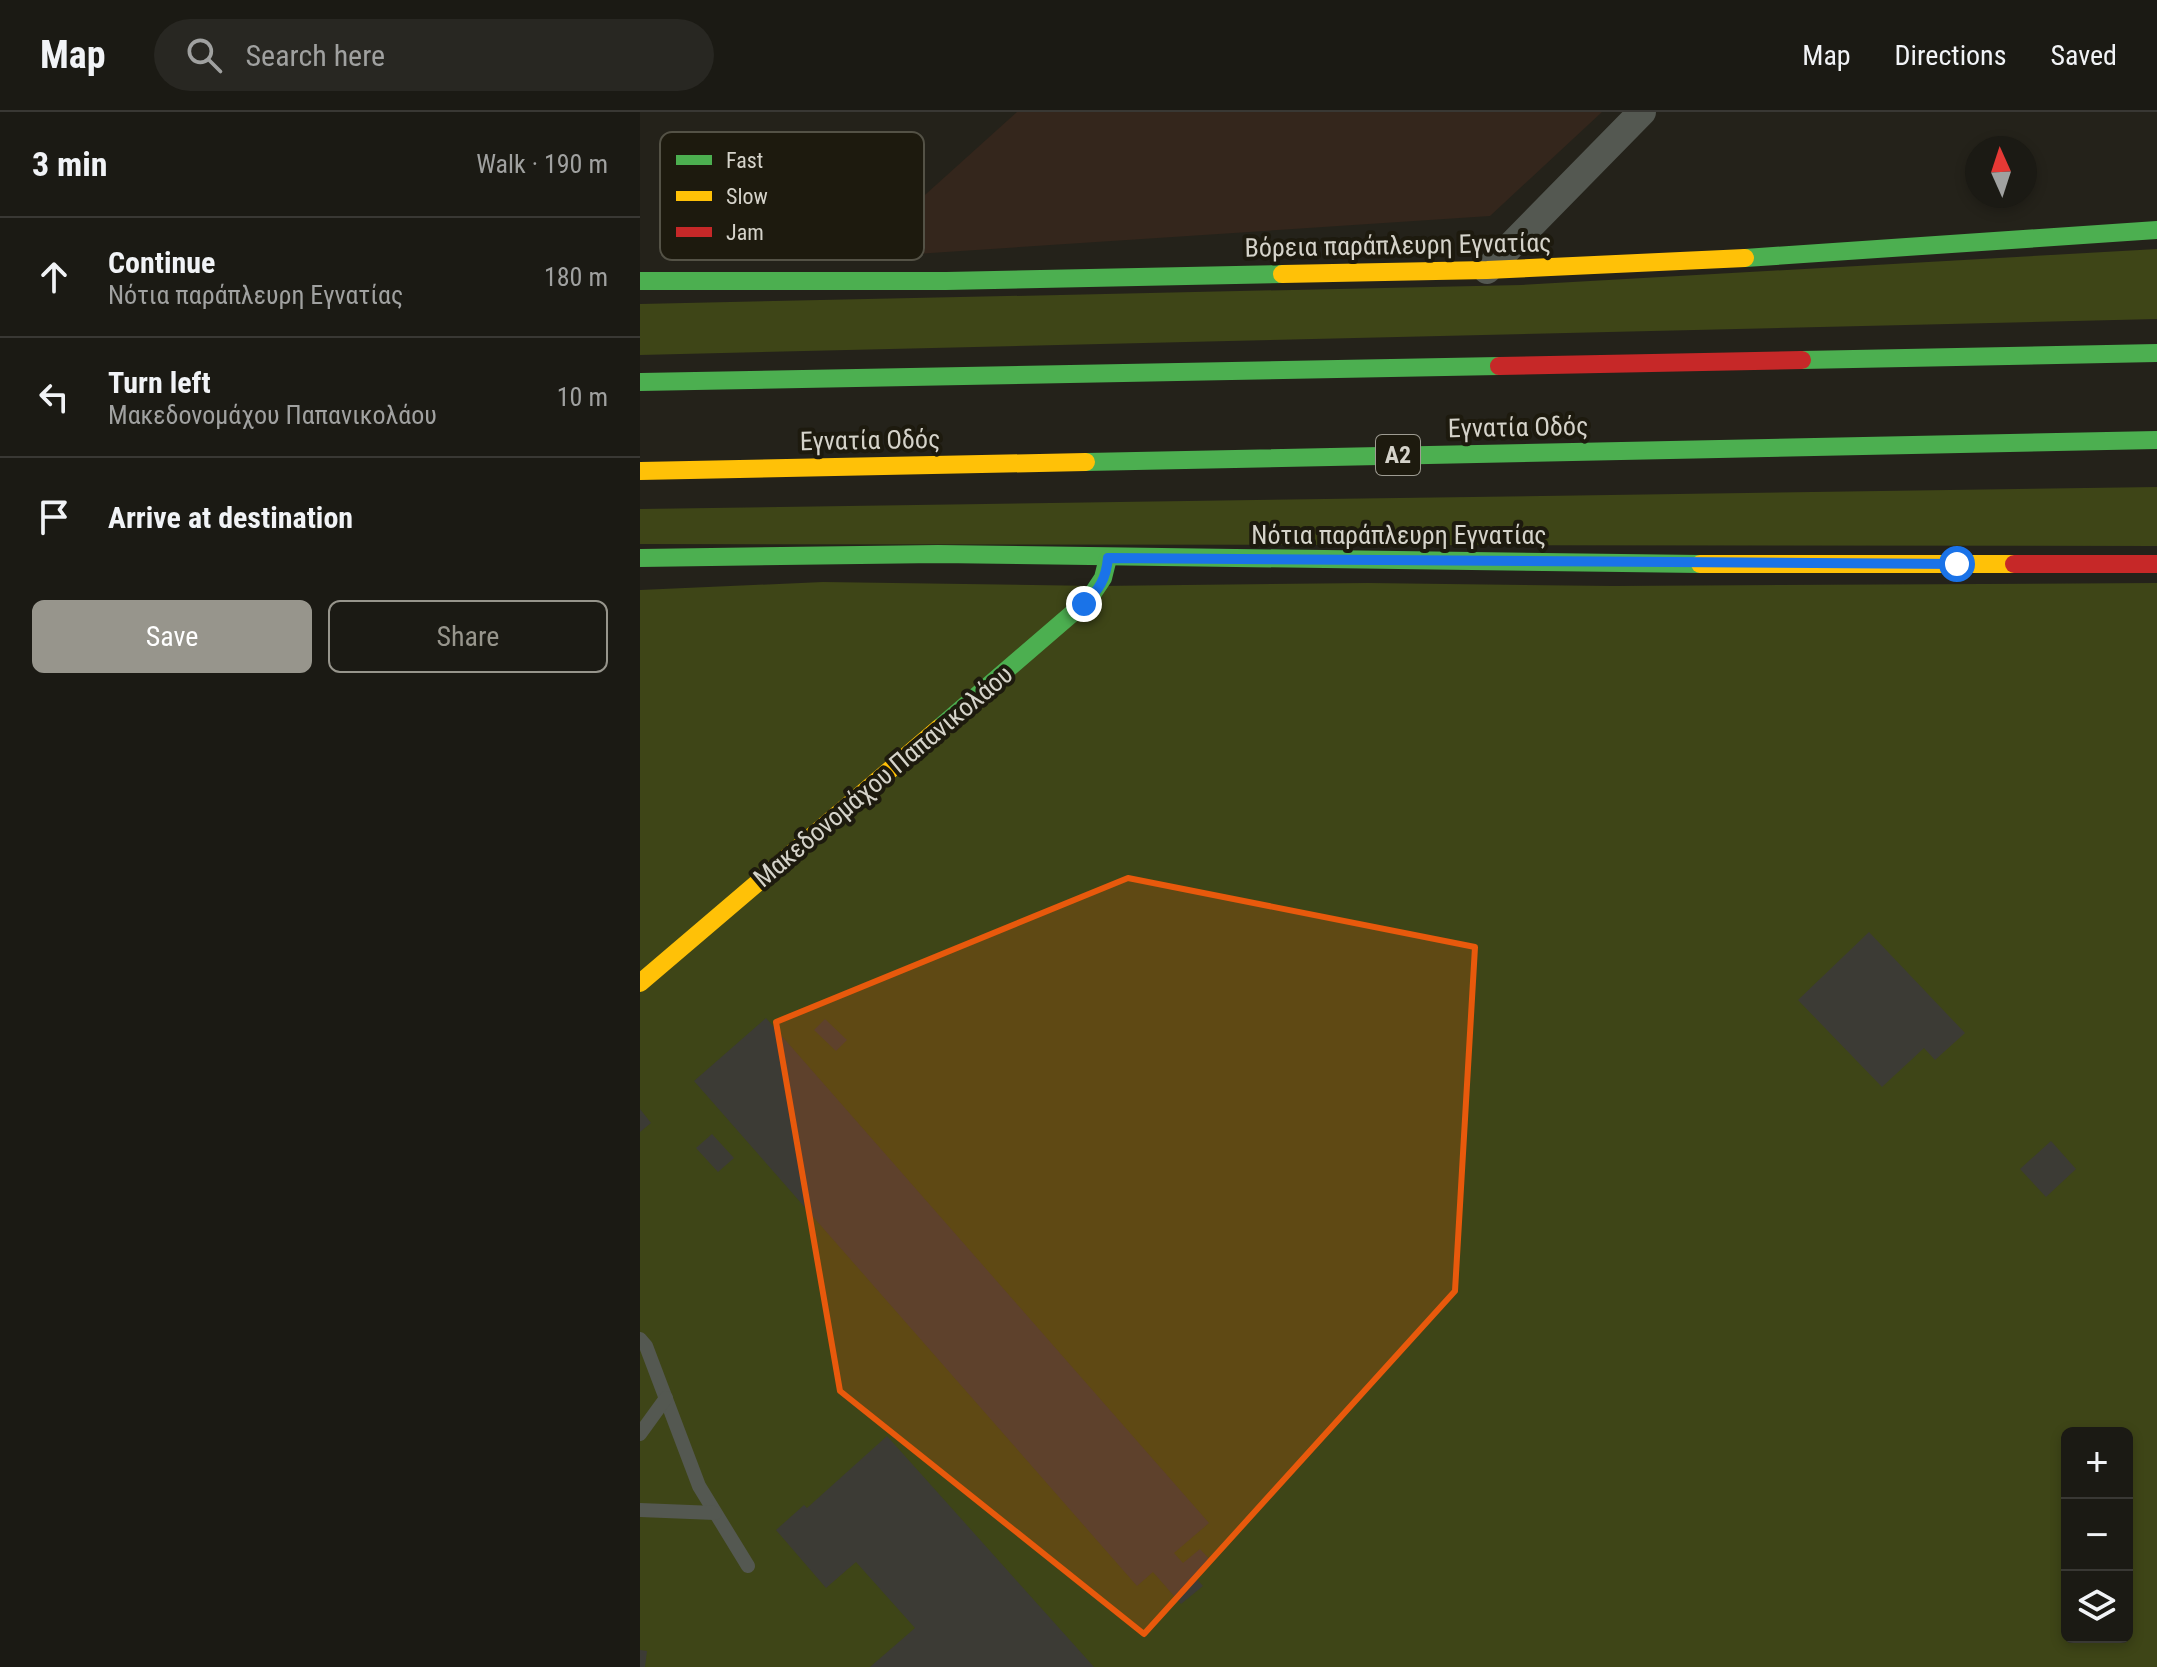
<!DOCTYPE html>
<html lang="en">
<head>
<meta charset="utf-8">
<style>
	body { margin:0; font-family:"Roboto Condensed",sans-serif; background:#282722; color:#f1f3f6 }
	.controls { position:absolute; right:24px; bottom:24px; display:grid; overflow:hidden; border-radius:12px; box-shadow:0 4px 12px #0003 }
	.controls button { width:72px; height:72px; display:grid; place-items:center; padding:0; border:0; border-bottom:2px solid #393834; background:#1b1a14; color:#f1f3f6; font:40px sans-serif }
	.compass { position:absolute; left:1325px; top:24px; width:72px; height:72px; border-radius:50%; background:#1b1a14; box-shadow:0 4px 12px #0003; rotate:357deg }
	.stop { position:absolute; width:24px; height:24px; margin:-18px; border:6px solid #1a73e8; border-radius:50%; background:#fff }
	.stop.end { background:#1a73e8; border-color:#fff; box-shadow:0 2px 8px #0008 }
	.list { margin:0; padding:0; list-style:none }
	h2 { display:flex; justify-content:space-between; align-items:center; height:104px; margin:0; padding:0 32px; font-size:34px }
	h2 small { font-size:26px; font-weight:400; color:#a0a1a0 }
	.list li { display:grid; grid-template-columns:52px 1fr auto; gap:24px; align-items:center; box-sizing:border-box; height:120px; padding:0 32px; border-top:2px solid #393834 }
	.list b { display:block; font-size:30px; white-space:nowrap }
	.list p { margin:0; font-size:26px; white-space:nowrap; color:#a0a1a0 }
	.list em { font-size:26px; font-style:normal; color:#a0a1a0 }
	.actions { display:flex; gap:16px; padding:24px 32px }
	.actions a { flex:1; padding:18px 0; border:2px solid #97958c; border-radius:12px; text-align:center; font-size:28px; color:#97958c }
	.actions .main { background:#97958c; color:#fff }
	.icon { flex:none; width:44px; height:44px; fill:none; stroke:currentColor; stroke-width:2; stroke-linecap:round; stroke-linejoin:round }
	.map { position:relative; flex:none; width:1517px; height:1555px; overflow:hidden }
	header { display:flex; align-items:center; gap:48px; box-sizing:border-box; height:112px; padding:0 40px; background:#1b1a14; border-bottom:2px solid #393834 }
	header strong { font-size:38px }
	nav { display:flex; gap:44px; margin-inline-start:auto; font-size:28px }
	.search { width:560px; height:72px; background:#282722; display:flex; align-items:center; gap:20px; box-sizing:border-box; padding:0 28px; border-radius:44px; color:#a0a1a0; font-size:30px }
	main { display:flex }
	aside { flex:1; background:#1b1a14 }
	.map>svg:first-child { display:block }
</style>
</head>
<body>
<header>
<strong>Map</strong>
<div class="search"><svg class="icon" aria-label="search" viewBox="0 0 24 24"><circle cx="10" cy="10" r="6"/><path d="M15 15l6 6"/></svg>Search here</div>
<nav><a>Map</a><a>Directions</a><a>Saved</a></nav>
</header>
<main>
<aside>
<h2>3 min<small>Walk · 190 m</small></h2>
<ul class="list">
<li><svg class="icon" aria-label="ahead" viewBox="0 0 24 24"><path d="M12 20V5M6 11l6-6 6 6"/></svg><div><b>Continue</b><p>Νότια παράπλευρη Εγνατίας</p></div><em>180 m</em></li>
<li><svg class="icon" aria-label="left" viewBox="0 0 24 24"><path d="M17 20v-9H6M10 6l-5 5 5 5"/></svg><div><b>Turn left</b><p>Μακεδονομάχου Παπανικολάου</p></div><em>10 m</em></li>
<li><svg class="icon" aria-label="arrive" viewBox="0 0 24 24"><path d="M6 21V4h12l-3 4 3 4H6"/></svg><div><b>Arrive at destination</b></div></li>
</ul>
<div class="actions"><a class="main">Save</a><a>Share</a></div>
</aside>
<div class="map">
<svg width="1517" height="1555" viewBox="0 0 1517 1555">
	<rect width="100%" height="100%" fill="#24221a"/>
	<!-- commercial -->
	<path fill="#34261c" d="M377 0H962L850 104 215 146Z"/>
	<!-- green -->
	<g fill="#3e4517" fill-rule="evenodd">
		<path d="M1517 137V207L0 243V192L881 173Z"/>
		<path d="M1517 375V434L0 432V397Z"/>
		<path d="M183 470 458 474 728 471 973 474 1517 471V1555H0V478ZM1427 1321H1487V1525H1427Z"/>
	</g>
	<!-- building -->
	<g fill="#3c3b35">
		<path d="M1229 820 1325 921 1295 948 1284 936 1242 975 1158 888Z"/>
		<path d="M126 906 569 1411 534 1441 543 1451 560 1437 571 1449 554 1464 563 1474 541 1492 513 1460 497 1474 54 969Z"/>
		<path d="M185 907 207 928 196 939 174 918Z"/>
		<path d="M0 997 11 1011 0 1020Z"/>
		<path d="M72 1022 94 1046 78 1060 56 1036Z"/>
		<path d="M1411 1029 1436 1057 1406 1085 1380 1057Z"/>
		<path d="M247 1324 454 1555H230L275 1516 216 1450 186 1476 136 1418 164 1393 167 1396Z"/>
		<path d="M0 1538 7 1539 5 1555H0Z"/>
	</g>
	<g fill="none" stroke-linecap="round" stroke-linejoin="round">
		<!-- lane -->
		<g stroke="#545851" stroke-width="14">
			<path d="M0 1227 6 1234 59 1374 108 1454"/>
			<path d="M0 1322 26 1286"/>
			<path d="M0 1398 75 1401"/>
		</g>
		<!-- street -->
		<path stroke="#545851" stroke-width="28" d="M847 158 1002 0"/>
		<!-- fast -->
		<g stroke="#4caf50" stroke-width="18">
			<path d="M1105 146 1517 118"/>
			<path d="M0 169H306L642 162"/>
			<path d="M1162 248 1517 241"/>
			<path d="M0 270 859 254"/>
			<path d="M446 350 1517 328"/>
			<path d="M0 446 298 442 1060 452"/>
			<path d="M299 616 449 487 463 466 468 446"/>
		</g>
		<!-- slow -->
		<g stroke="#ffc107" stroke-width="18">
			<path d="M642 162 847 158 1105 146"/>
			<path d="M0 359 446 350"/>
			<path d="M1060 452H1374"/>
			<path d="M0 871 299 616"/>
		</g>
		<!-- jam -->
		<g stroke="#c62828" stroke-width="18">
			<path d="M859 254 1162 248"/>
			<path d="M1374 452H1517"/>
		</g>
	</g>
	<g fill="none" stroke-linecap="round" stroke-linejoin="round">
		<!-- route -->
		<path stroke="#1a73e8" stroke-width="10" d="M444 492C459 478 466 467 468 446L1317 452"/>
	</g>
	<!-- marked area -->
	<path fill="#e8590c" fill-opacity="0.2" stroke="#e8590c" stroke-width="6" stroke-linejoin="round" d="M488 766 835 835 815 1179 504 1522 200 1279 136 910Z"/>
	<g text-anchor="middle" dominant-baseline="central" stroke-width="8" stroke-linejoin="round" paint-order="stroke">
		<!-- shield labels -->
		<rect fill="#1d1a0e" stroke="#9e9c92" stroke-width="2" x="736" y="323" width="44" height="40" rx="6"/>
		<g font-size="24" font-weight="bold" fill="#d5d3ca">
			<text x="758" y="343">Α2</text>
		</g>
		<!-- street labels -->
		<g font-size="26" fill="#d5d3ca" stroke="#1d1a0e">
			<text transform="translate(758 133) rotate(-1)">Βόρεια παράπλευρη Εγνατίας</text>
			<text transform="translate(878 315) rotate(-1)">Εγνατία Οδός</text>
			<text transform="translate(230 328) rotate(-1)">Εγνατία Οδός</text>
			<text x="759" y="423">Νότια παράπλευρη Εγνατίας</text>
			<text transform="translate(243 664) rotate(-40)">Μακεδονομάχου Παπανικολάου</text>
		</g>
	</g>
	<!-- legend -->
	<rect x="20" y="20" width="264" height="128" rx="12" fill="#1d1a0e" stroke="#545246" stroke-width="2"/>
	<rect x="36" y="43" width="36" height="10" fill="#4caf50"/>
	<rect x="36" y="79" width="36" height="10" fill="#ffc107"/>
	<rect x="36" y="115" width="36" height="10" fill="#c62828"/>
	<g font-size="22" fill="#d5d3ca">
		<text x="86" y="56">Fast</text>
		<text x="86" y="92">Slow</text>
		<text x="86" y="128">Jam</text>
	</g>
</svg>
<div class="controls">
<button>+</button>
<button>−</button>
<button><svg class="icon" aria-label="layers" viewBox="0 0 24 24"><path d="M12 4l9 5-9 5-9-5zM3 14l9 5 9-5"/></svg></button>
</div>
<svg class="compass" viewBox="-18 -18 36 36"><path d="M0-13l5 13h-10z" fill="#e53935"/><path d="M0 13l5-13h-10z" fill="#a0a1a0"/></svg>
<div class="stop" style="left:1317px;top:452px"></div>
<div class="stop end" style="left:444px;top:492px"></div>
</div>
</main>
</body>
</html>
